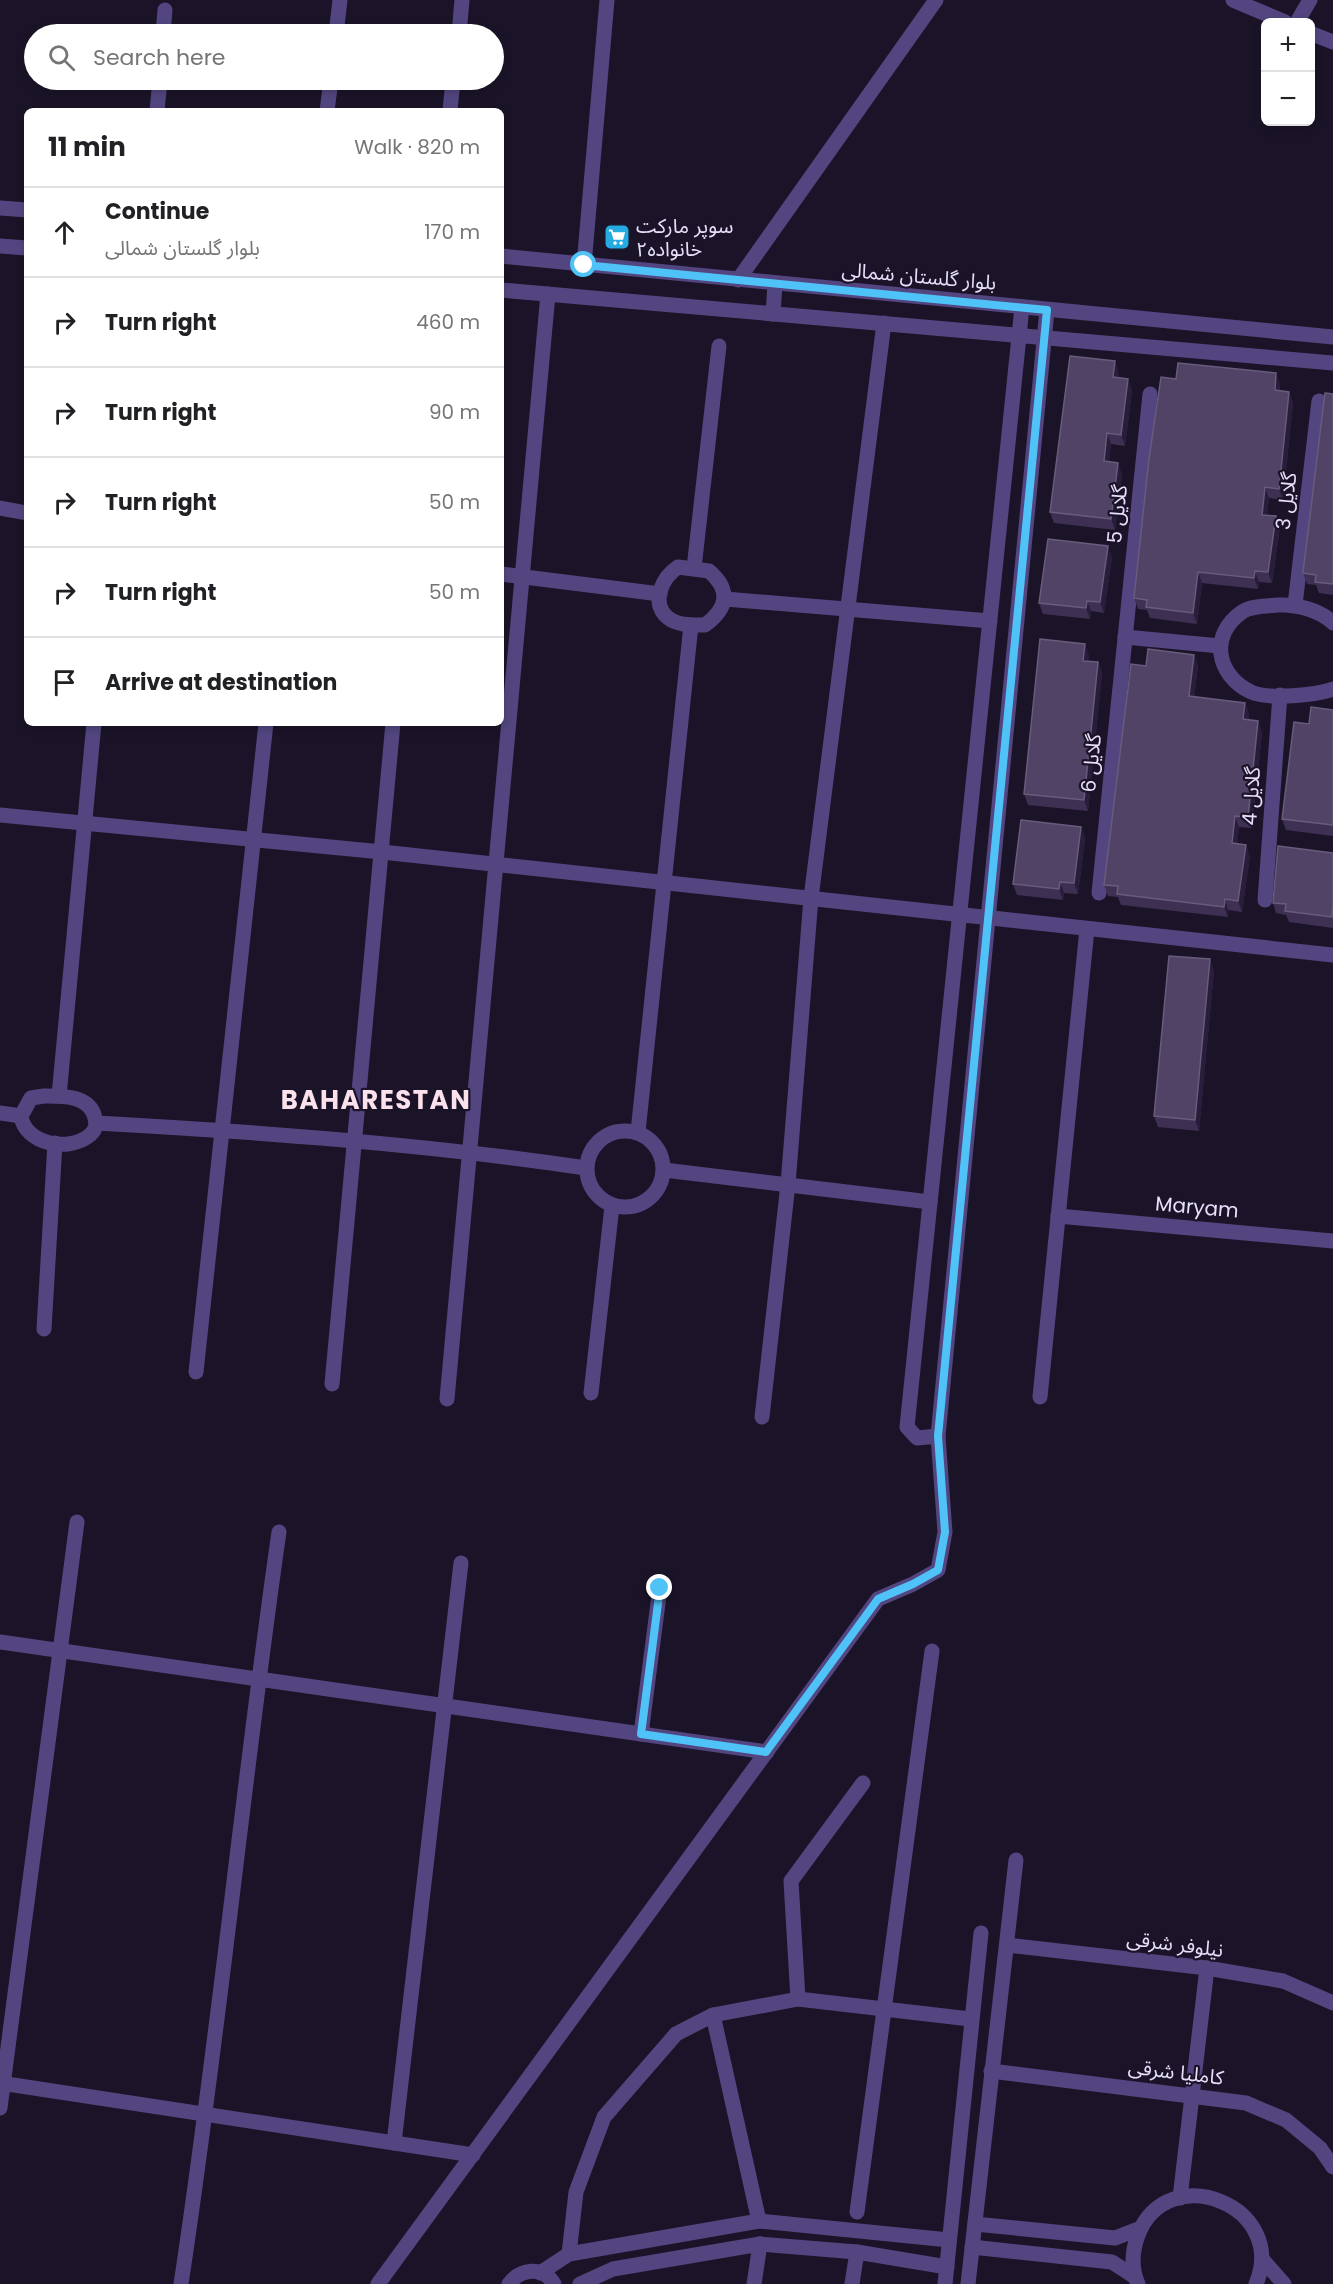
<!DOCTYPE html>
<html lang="en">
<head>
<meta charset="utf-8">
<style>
	body { margin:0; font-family:Poppins,"Noto Sans Arabic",sans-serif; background:#f6f6f6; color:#202124 }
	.controls { position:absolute; right:18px; top:18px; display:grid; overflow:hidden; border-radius:9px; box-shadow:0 3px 9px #0003 }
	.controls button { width:54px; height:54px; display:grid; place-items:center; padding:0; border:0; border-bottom:2px solid #e0e0e0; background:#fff; color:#202124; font:30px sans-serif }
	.stop { position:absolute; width:18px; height:18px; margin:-14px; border:4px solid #4fc3f7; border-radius:50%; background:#fff }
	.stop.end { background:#4fc3f7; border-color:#fff; box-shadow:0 2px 6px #0008 }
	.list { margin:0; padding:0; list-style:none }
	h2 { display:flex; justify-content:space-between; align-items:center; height:78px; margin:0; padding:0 24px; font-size:26px }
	h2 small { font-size:20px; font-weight:400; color:#757577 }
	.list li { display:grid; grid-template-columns:39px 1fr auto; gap:18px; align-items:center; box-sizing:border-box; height:90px; padding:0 24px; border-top:2px solid #e0e0e0 }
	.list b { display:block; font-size:22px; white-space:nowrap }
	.list p { margin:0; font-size:20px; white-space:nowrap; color:#757577 }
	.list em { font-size:20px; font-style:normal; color:#757577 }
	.icon { flex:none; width:33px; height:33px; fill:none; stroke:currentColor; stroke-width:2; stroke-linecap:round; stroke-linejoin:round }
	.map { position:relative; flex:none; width:1333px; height:2284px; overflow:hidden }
	.search { position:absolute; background:#fff; box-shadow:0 3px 9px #0003; left:24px; top:24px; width:480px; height:66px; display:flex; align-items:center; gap:15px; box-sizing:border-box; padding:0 21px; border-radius:33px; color:#757577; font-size:22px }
	.panel { position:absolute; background:#fff; box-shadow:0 3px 9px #0003; left:24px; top:108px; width:480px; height:618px; border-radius:9px }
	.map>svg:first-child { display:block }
</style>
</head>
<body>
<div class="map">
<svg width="1333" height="2284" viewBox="0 0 1333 2284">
	<rect width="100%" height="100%" fill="#1b1428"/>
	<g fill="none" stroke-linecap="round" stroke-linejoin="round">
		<!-- minor -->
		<g stroke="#534680" stroke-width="15">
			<path d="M1233 0 1285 22"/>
			<path d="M1297 22 1310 0"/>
			<path d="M1310 33 1333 42"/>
			<path d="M163 34 165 10"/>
			<path d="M336 34 340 0"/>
			<path d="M459 34 462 0"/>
			<path d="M157 111 160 80"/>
			<path d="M327 111 331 80"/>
			<path d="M450 111 453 80"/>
			<path d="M0 208 27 210"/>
			<path d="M0 246 27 248"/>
			<path d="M501 256 1333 337"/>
			<path d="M584 265 607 0"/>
			<path d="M738 280 936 0"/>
			<path d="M501 290 1333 363"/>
			<path d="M773 314 775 284"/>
			<path d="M0 508 27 513"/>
			<path d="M678 567 709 571C731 590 728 608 705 625 693 625 677 626 667 617 650 602 663 577 678 567Z"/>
			<path d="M694 568 719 346"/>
			<path d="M501 574 660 594"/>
			<path d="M725 599 990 621"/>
			<path d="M1295 605 1319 401"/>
			<path d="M1333 623C1320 610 1296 604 1278 605 1268 606 1250 606 1242 612 1209 635 1216 675 1251 692 1269 700 1316 695 1333 689"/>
			<path d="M1125 637 1220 646"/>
			<path d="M0 815 382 852 1333 955"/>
			<path d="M1099 893 1150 394"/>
			<path d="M1265 900 1280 695"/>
			<path d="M44 1096C63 1096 90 1095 95 1118 97 1124 95 1131 90 1135 68 1153 25 1144 21 1116L31 1098Z"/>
			<path d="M59 1096 94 723"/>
			<path d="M0 1113 21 1116"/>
			<path d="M96 1123C260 1132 423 1144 586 1168"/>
			<circle cx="625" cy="1169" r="38"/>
			<path d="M638 1132 691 625"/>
			<path d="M664 1170 930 1202"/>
			<path d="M1058 1216 1333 1241"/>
			<path d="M44 1329 55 1143"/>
			<path d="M196 1372 266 723"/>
			<path d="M332 1384 393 723"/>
			<path d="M591 1393 612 1206"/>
			<path d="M1040 1397 1087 929"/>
			<path d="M447 1399 548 294"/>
			<path d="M762 1417 788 1184 811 898 884 323"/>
			<path d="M938 1436 917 1438 907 1427 1022 307"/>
			<path d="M0 1642 767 1752"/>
			<path d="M641 1734 660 1588"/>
			<path d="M1007 1945 1207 1968 1283 1981 1333 2003"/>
			<path d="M798 1999 791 1881 863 1783"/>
			<path d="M713 2015 759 2221"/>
			<path d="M991 2071 1246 2103 1286 2120 1320 2148 1333 2167"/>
			<path d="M0 2083 473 2155"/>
			<path d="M0 2108 77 1522"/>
			<path d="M394 2143 461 1563"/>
			<path d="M1180 2198 1207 1968"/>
			<path d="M857 2212 932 1651"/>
			<path d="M975 2224 1115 2238 1141 2228"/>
			<path d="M972 2247 1112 2262 1135 2277"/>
			<path d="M569 2254 576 2192 604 2117 676 2034 713 2015 798 1999 970 2019"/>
			<path d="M1262 2259 1284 2284"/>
			<path d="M540 2273 569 2254 759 2221 949 2240"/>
			<path d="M181 2284C219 2034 243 1782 279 1532"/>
			<path d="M378 2284 878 1599 913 1584 938 1570 945 1532 938 1436 1047 310"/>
			<path d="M509 2284C520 2269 543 2265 554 2284"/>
			<path d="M580 2284 613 2269 760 2244 857 2252 947 2267"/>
			<path d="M754 2284 760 2244"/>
			<path d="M852 2284 857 2252"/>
			<path d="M945 2284 981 1933"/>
			<path d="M968 2284 1016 1860"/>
			<path d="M1138 2284C1131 2268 1132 2251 1138 2235 1168 2158 1289 2206 1256 2284"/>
		</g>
	</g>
	<!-- wall -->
	<g fill="#3e3053">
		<path d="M1119 372 1118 378 1132 390 1125 446 1111 444 1109 462 1122 474 1115 530 1054 523 1050 512Z"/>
		<path d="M1176 379 1280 384V391L1289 392 1293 403 1283 500 1269 498 1267 515 1280 527 1272 583 1259 582 1258 589 1202 583 1197 624 1150 618 1147 610 1138 609 1134 598Z"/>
		<path d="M1333 394V595L1319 593 1316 585 1307 584 1303 573Z"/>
		<path d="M1112 557 1104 613 1091 611 1090 619 1043 614 1039 603Z"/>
		<path d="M1089 655 1088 661 1098 662 1102 673 1088 811 1028 805 1024 794Z"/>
		<path d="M1194 655 1198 666 1194 697 1245 703 1249 714 1248 720 1262 732 1252 828 1239 827 1237 844 1250 856 1242 912 1228 910V917L1121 905 1118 897 1108 896 1104 885 1146 666Z"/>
		<path d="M1333 710V836L1286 830 1282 819 1309 724Z"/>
		<path d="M1081 827 1085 838 1078 894 1064 893 1063 900 1017 895 1013 884Z"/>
		<path d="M1333 853V928L1289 922 1286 915 1276 913 1273 903Z"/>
		<path d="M1214 970 1199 1131 1158 1127 1154 1116Z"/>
	</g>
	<!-- shaded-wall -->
	<g fill="#281d3a">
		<path d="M1115 361 1119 372 1117 388 1113 377Z"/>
		<path d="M1276 373 1280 384 1279 401 1275 390Z"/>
		<path d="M1128 379 1132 390 1125 446 1121 435Z"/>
		<path d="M1289 392 1293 403 1283 500 1279 489Z"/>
		<path d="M1107 433 1111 444 1108 472 1104 461Z"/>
		<path d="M1118 463 1122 474 1115 530 1111 519Z"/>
		<path d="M1265 487 1269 498 1266 526 1262 515Z"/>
		<path d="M1276 516 1280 527 1272 583 1268 572Z"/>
		<path d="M1108 546 1112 557 1104 613 1100 602Z"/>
		<path d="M1255 571 1259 582 1258 589 1254 578Z"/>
		<path d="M1198 572 1202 583 1197 624 1193 613Z"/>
		<path d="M1087 601 1091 611 1090 619 1086 608Z"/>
		<path d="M1085 644 1089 655 1087 672 1083 661Z"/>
		<path d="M1194 655 1198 666 1193 707 1189 696Z"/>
		<path d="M1098 662 1102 673 1088 811 1084 800Z"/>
		<path d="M1245 703 1249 714 1247 730 1243 719Z"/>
		<path d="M1258 721 1262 732 1252 828 1248 817Z"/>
		<path d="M1235 816 1239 827 1236 854 1232 843Z"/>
		<path d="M1081 827 1085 838 1078 894 1074 883Z"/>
		<path d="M1246 845 1250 856 1242 912 1238 901Z"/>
		<path d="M1060 882 1064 893 1063 900 1059 889Z"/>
		<path d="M1225 899 1228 910V917L1224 907Z"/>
		<path d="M1210 959 1214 970 1199 1131 1195 1120Z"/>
	</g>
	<!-- building -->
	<g fill="#504365" stroke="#685b7c" stroke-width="1.5">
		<path d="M1070 356 1115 361 1113 377 1128 379 1121 435 1107 433 1104 461 1118 463 1111 519 1050 512Z"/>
		<path d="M1178 363 1276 373 1275 390 1289 392 1279 489 1265 487 1262 515 1276 516 1268 572 1255 571 1254 578 1198 572 1193 613 1146 607 1147 600 1134 598 1149 459 1161 377 1176 379Z"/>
		<path d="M1325 393 1333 394V584L1315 582 1316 575 1303 573Z"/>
		<path d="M1048 539 1108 546 1100 602 1087 601 1086 608 1039 603Z"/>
		<path d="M1040 639 1085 644 1083 661 1098 662 1084 800 1024 794Z"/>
		<path d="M1148 649 1194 655 1189 696 1245 703 1243 719 1258 721 1248 817 1235 816 1232 843 1246 845 1238 901 1225 899 1224 907 1117 894 1118 886 1104 885 1131 664 1146 666Z"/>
		<path d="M1311 707 1333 710V825L1282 819 1294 722 1309 724Z"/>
		<path d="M1021 820 1081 827 1074 883 1060 882 1059 889 1013 884Z"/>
		<path d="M1278 846 1333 853V905L1332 917 1285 911 1286 904 1273 903Z"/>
		<path d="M1169 956 1210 959 1195 1120 1154 1116Z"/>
	</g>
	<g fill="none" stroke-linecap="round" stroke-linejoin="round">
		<!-- route -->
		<path stroke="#4fc3f7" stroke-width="8" d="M584 265 1047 310 938 1436 945 1532 938 1570 913 1584 878 1599 766 1752 641 1734 660 1588"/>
	</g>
	<!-- icons -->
	<defs>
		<g id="supermarket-square" transform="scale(1.35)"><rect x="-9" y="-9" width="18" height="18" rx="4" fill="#25aae1" stroke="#1b1428"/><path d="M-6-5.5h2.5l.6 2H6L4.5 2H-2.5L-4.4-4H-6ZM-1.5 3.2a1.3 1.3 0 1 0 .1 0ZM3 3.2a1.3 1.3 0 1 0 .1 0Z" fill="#fff"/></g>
	</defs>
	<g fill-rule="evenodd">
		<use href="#supermarket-square" x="617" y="237"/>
	</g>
	<g text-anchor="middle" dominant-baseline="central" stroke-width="4.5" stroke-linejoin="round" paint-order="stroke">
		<!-- poi labels -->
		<g font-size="20" fill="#e7dffb" stroke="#1b1428" text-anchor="start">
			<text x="636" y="226">سوپر ماركت<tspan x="636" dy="23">خانواده٢</tspan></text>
		</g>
		<!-- street labels -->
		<g font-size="20" fill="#e7dffb" stroke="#1b1428">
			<text transform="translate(919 276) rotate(5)">بلوار گلستان شمالی</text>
			<text transform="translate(1286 501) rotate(-83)">گلایل 3</text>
			<text transform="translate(1117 514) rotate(-84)">گلایل 5</text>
			<text transform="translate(1091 763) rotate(-84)">گلایل 6</text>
			<text transform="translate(1251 796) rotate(-86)">گلایل 4</text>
			<text transform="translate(1197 1207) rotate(5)">Maryam</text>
			<text transform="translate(1175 1944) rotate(7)">نیلوفر شرقی</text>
			<text transform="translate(1176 2072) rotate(7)">کاملیا شرقی</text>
		</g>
		<!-- district labels -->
		<g font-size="26" font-weight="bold" letter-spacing="1.5" fill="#fbe1ec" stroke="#1b1428">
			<text x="376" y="1100">BAHARESTAN</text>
		</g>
	</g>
</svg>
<div class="controls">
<button>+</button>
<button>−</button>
</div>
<div class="stop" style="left:584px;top:265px"></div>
<div class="stop end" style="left:660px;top:1588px"></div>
<div class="search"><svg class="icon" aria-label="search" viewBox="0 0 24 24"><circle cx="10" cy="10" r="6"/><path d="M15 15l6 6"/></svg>Search here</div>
<section class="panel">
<h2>11 min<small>Walk · 820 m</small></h2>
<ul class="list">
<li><svg class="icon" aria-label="ahead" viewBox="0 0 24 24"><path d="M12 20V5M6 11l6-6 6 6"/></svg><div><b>Continue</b><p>بلوار گلستان شمالی</p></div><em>170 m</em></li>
<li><svg class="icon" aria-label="right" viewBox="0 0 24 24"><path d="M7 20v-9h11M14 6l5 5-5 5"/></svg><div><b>Turn right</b></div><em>460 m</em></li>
<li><svg class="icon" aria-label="right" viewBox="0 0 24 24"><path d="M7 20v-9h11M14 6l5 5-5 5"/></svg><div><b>Turn right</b></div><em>90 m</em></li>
<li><svg class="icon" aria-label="right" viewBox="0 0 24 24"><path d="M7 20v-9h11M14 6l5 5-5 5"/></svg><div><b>Turn right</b></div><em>50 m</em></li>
<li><svg class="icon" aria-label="right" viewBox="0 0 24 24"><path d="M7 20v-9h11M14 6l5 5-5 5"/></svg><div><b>Turn right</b></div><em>50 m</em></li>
<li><svg class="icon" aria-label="arrive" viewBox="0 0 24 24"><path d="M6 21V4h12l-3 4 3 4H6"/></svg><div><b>Arrive at destination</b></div></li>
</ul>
</section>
</div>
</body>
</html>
